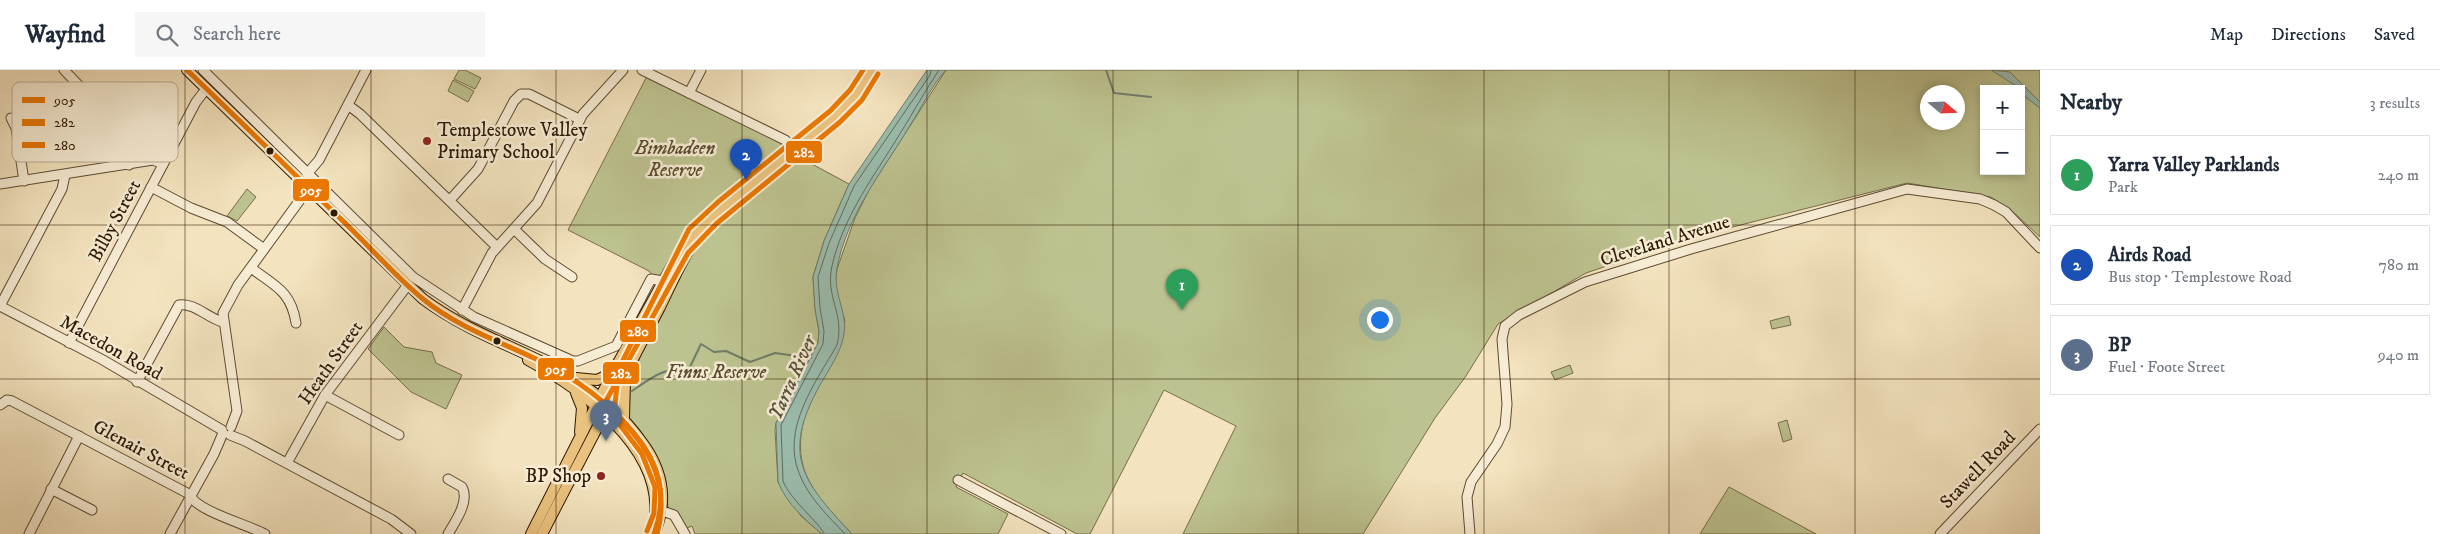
<!DOCTYPE html>
<html lang="en">
<head>
<meta charset="utf-8">
<style>
	body { margin:0; font-family:"IM FELL DW Pica",serif; background:#f6f6f7; color:#1f2937 }
	.controls { position:absolute; right:15px; top:15px; display:grid; overflow:hidden; border-radius:0px; box-shadow:0 2px 8px #0003 }
	.controls button { width:45px; height:45px; display:grid; place-items:center; padding:0; border:0; border-bottom:1px solid #e0e1e3; background:#fff; color:#1f2937; font:25px sans-serif }
	.compass { position:absolute; left:1920px; top:15px; width:45px; height:45px; border-radius:50%; background:#fff; box-shadow:0 2px 8px #0003; rotate:109deg }
	.you { position:absolute; left:1379px; top:249px; width:18px; height:18px; margin:-12px; border:4px solid #fff; border-radius:50%; background:#1a73e8; box-shadow:0 0 0 8px #1a73e833 }
	.badge { display:grid; place-items:center; width:32px; height:32px; border-radius:50%; background:#111827; color:#fff; font-size:16px; font-weight:700 }
	.pin { position:absolute; translate:-50% -41px; filter:drop-shadow(0 1px 2px #0008) }
	.pin::after { content:''; position:absolute; top:26px; width:18px; height:15px; background:inherit; clip-path:polygon(0 0,100% 0,50% 100%) }
	.list { margin:0; padding:0; list-style:none }
	h2 { display:flex; justify-content:space-between; align-items:center; height:65px; margin:0; padding:0 20px; font-size:21px }
	h2 small { font-size:16px; font-weight:400; color:#747a83 }
	.list li { display:grid; grid-template-columns:32px 1fr auto; gap:15px; align-items:center; box-sizing:border-box; height:80px; margin:0 10px 10px; padding:0 10px; border:1px solid #e0e1e3; border-radius:0px }
	.list b { display:block; font-size:19px; white-space:nowrap }
	.list p { margin:0; font-size:16px; white-space:nowrap; color:#747a83 }
	.list em { font-size:16px; font-style:normal; color:#747a83 }
	.icon { flex:none; width:28px; height:28px; fill:none; stroke:currentColor; stroke-width:2; stroke-linecap:round; stroke-linejoin:round }
	.map { position:relative; flex:none; width:2040px; height:464px; overflow:hidden }
	header { display:flex; align-items:center; gap:30px; box-sizing:border-box; height:70px; padding:0 25px; background:#fff; border-bottom:1px solid #e0e1e3 }
	header strong { font-size:24px }
	nav { display:flex; gap:28px; margin-inline-start:auto; font-size:18px }
	.search { width:350px; height:45px; background:#f6f6f7; display:flex; align-items:center; gap:12px; box-sizing:border-box; padding:0 18px; border-radius:0px; color:#747a83; font-size:19px }
	main { display:flex }
	aside { flex:1; background:#fff }
	.map>svg:first-child { display:block }
</style>
</head>
<body>
<header>
<strong>Wayfind</strong>
<div class="search"><svg class="icon" aria-label="search" viewBox="0 0 24 24"><circle cx="10" cy="10" r="6"/><path d="M15 15l6 6"/></svg>Search here</div>
<nav><a>Map</a><a>Directions</a><a>Saved</a></nav>
</header>
<main>
<div class="map">
<svg width="2040" height="464" viewBox="0 0 2040 464">
	<rect width="100%" height="100%" fill="#f3e3be"/>
	<filter id="stains"><feTurbulence type="fractalNoise" baseFrequency=".004" numOctaves="4"/><feColorMatrix values="0 0 0 0 .2 0 0 0 0 .09 0 0 0 0 .02 0 0 0 .5 -.17"/></filter>
	<radialGradient id="worn" r=".72"><stop offset=".6" stop-color="#630" stop-opacity="0"/><stop offset="1" stop-color="#630" stop-opacity=".3"/></radialGradient>
	<!-- green -->
	<g fill="#bdc390" stroke="#756e49" fill-rule="evenodd">
		<path d="M459 0H465L481 8 475 19 454 9Z"/>
		<path d="M946 0H2040V167L2012 141 1991 127 1907 113 1689 168 1586 203 1498 254 1466 306 1435 348 1363 464H1183L1236 356 1164 320 1090 464H1077L963 403 956 417 1008 444 998 464H852C817 427 789 401 805 346L845 251 838 229 835 213 837 199 855 148 870 118ZM1984 19H2021V101H1984ZM1928 22H1958V52H1928Z"/>
		<path d="M647 6 780 72 783 78 780 84 692 158 679 174 661 207 651 204 649 201 568 160Z"/>
		<path d="M453 10 474 21 468 32 448 21Z"/>
		<path d="M799 87 849 114 824 171 813 207 815 239 819 261 818 273 776 353 775 360 778 412 801 446 822 464H695L692 456 687 458 668 437 666 421 627 347 629 312 648 268 700 171Z"/>
		<path d="M247 119 256 127 237 151 227 146Z"/>
		<path d="M1789 246 1791 255 1772 259 1770 251Z"/>
		<path d="M384 257 404 277 432 282 436 293 462 305 446 339 411 322 368 279Z"/>
		<path d="M1570 295 1573 303 1555 310 1551 302Z"/>
		<path d="M1787 350 1792 369 1783 372 1778 353Z"/>
		<path d="M1729 417 1816 464H1700Z"/>
	</g>
	<!-- water -->
	<g fill="#9bbeb0" stroke="#6f7c6a">
		<path d="M927 0H946C931 16 921 39 909 57 882 102 847 145 837 198 832 223 848 242 844 264 841 283 829 299 820 315 781 385 802 411 852 464H822C804 449 787 434 778 412L776 353 818 273 819 261 815 239 813 207 824 171 849 114Z"/>
		<path d="M1991 0 2010 2 2040 32V38L2023 25 2021 19Z"/>
	</g>
	<g fill="none" stroke-linecap="round" stroke-linejoin="round">
		<!-- shore -->
		<g stroke="#646b59" stroke-width="1">
			<path d="M824 464C823 456 790 430 783 411L781 355 823 274 824 261 820 238 818 207 829 173 854 116 930 5 931 0"/>
			<path d="M845 464C828 446 808 427 799 403 781 358 816 312 837 275 845 244 825 227 832 196 842 151 869 113 893 75 909 50 923 24 939 0"/>
		</g>
		<!-- stream -->
		<g stroke="#6f7c6a" stroke-width="2">
			<path d="M1106 0 1114 23 1151 27"/>
			<path d="M632 321C651 308 664 297 689 299L701 274 714 282 726 281 750 292 775 283 811 288"/>
		</g>
		<!-- minor casing -->
		<g stroke="#5e4b31" stroke-width="11">
			<g id="minor">
				<path d="M64 0 119 57 125 71 129 95"/>
				<path d="M203 0 413 207 474 247 573 291H578L616 276 651 209 663 211"/>
				<path d="M642 0 785 70 796 79"/>
				<path d="M689 23 701 0"/>
				<path d="M348 35 360 44 497 177"/>
				<path d="M11 48 16 58 24 111"/>
				<path d="M307 104 319 90 366 0"/>
				<path d="M65 105 62 119 0 236 103 290 222 360"/>
				<path d="M0 114 153 90 163 94"/>
				<path d="M151 117 191 138 227 152 264 179"/>
				<path d="M450 130 478 99 514 31 521 24H529L579 49"/>
				<path d="M514 159 545 189 572 207"/>
				<path d="M251 198C275 216 291 221 296 253"/>
				<path d="M462 240 492 183 537 133 583 44 623 0"/>
				<path d="M69 273 196 32 206 19"/>
				<path d="M137 312 179 235C194 232 209 249 223 252"/>
				<path d="M325 325 399 365"/>
				<path d="M0 335 7 330 12 331 189 424C196 441 246 454 265 464"/>
				<path d="M231 357 237 341 223 243 238 215 308 119"/>
				<path d="M230 365 245 371 391 449 411 464"/>
				<path d="M287 393 325 325 407 216"/>
				<path d="M958 410 1061 464"/>
				<path d="M51 419 92 440"/>
				<path d="M662 441 674 445 685 464"/>
				<path d="M29 464 79 366"/>
				<path d="M170 464 214 384 223 363"/>
				<path d="M448 464C455 452 470 431 462 417L448 409"/>
				<path d="M1470 464 1467 427 1471 412 1497 374 1505 357 1507 334 1502 269 1505 256 1519 245 1585 212 1691 179 1907 119 1980 129 1994 135 2006 142 2040 178"/>
				<path d="M1940 464 2040 359"/>
			</g>
		</g>
		<!-- major casing -->
		<g stroke="#2d1802" stroke-width="12">
			<g id="major">
				<path d="M187 0 423 229C499 285 580 287 641 371 663 400 669 430 654 464"/>
				<path d="M528 290C580 318 661 376 655 444"/>
				<path d="M576 308 597 310 612 303"/>
				<path d="M576 323 582 338 580 362"/>
				<path d="M624 348 625 310"/>
				<path d="M531 464 613 302 682 178 711 148 835 47 856 25 872 0"/>
				<path d="M542 464 660 237 684 187"/>
			</g>
		</g>
		<!-- minor -->
		<use href="#minor" stroke="#f7edd5" stroke-width="9"/>
		<!-- major -->
		<use href="#major" stroke="#eac27f" stroke-width="10"/>
		<!-- bus-1 casing -->
		<g stroke="#f7edd5" stroke-width="9">
			<path id="bus-1" d="M187 0C240 52 294 103 347 155 372 179 396 207 423 229 456 256 498 271 536 289 574 307 607 331 634 363 660 394 668 426 654 464"/>
		</g>
		<!-- bus-2 casing -->
		<g stroke="#f7edd5" stroke-width="9">
			<path id="bus-2" d="M657 464C672 410 645 369 605 335L607 329 688 183 716 154 840 52 862 30 878 4"/>
		</g>
		<!-- bus-3 casing -->
		<g stroke="#f7edd5" stroke-width="9">
			<path id="bus-3" d="M647 461 654 443 655 417 642 384 617 351 615 334 619 298 689 159 718 132 830 41 850 20 863 0"/>
		</g>
		<!-- bus-1 -->
		<use href="#bus-1" stroke="#ea7700" stroke-width="5"/>
		<!-- bus-2 -->
		<use href="#bus-2" stroke="#ea7700" stroke-width="5"/>
		<!-- bus-3 -->
		<use href="#bus-3" stroke="#ea7700" stroke-width="5"/>
	</g>
	<!-- grid -->
	<path fill="none" stroke="#2d1802" stroke-width="1" stroke-opacity="0.55" d="M185 0V464M371 0V464M556 0V464M742 0V464M927 0V464M1113 0V464M1298 0V464M1484 0V464M1669 0V464M1855 0V464M0 155H2040M0 309H2040"/>
	<!-- markers -->
	<g fill="#8f2418" stroke="#f7edd5" stroke-width="2">
		<circle cx="427" cy="71" r="5"/>
		<circle cx="601" cy="406" r="5"/>
	</g>
	<g fill="#2d1802" stroke="#f7edd5" stroke-width="2">
		<circle cx="270" cy="81" r="4.5"/>
		<circle cx="334" cy="143" r="4.5"/>
		<circle cx="497" cy="271" r="4.5"/>
	</g>
	<g text-anchor="middle" dominant-baseline="central" stroke-width="5" stroke-linejoin="round" paint-order="stroke">
		<!-- poi labels -->
		<g font-size="19" fill="#2d1802" stroke="#f7edd5" text-anchor="start">
			<text x="437" y="60">Templestowe Valley<tspan x="437" dy="22">Primary School</tspan></text>
			<text x="591" y="406" text-anchor="end">BP Shop</text>
		</g>
		<!-- park labels -->
		<g font-size="19" font-style="italic" fill="#584b2d" stroke="#f7edd5">
			<text x="675" y="78">Bimbadeen<tspan x="675" dy="22">Reserve</tspan></text>
			<text x="716" y="302">Finns Reserve</text>
		</g>
		<!-- street labels -->
		<g font-size="19" fill="#2d1802" stroke="#f7edd5">
			<text transform="translate(115 151) rotate(-62)">Bilby Street</text>
			<text transform="translate(1665 171) rotate(-17)">Cleveland Avenue</text>
			<text transform="translate(111 278) rotate(29)">Macedon Road</text>
			<text transform="translate(331 293) rotate(-55)">Heath Street</text>
			<text transform="translate(141 380) rotate(28)">Glenair Street</text>
			<text transform="translate(1978 400) rotate(-46)">Stawell Road</text>
		</g>
		<!-- water labels -->
		<g font-size="20" font-style="italic" fill="#54523f" stroke="#f7edd5">
			<text transform="translate(793 308) rotate(-66)">Yarra River</text>
		</g>
	</g>
	<!-- legend -->
	<rect x="12" y="12" width="166" height="80" rx="8" fill="#f7edd5" stroke="#baad96" stroke-width="1"/>
	<rect x="22" y="27" width="23" height="6" fill="#ea7700"/>
	<rect x="22" y="49" width="23" height="7" fill="#ea7700"/>
	<rect x="22" y="72" width="23" height="6" fill="#ea7700"/>
	<g font-size="14" fill="#2d1802">
		<text x="54" y="35">905</text>
		<text x="54" y="57">282</text>
		<text x="54" y="80">280</text>
	</g>
	<g stroke="#f7edd5" stroke-width="2">
		<rect x="785" y="70" width="38" height="24" rx="5" fill="#ea7700"/>
		<rect x="292" y="108" width="38" height="24" rx="5" fill="#ea7700"/>
		<rect x="619" y="249" width="38" height="24" rx="5" fill="#ea7700"/>
		<rect x="537" y="287" width="38" height="24" rx="5" fill="#ea7700"/>
		<rect x="602" y="291" width="38" height="24" rx="5" fill="#ea7700"/>
	</g>
	<g font-size="14" text-anchor="middle" font-weight="bold" fill="#fff">
		<text x="804" y="87">282</text>
		<text x="311" y="125">905</text>
		<text x="638" y="266">280</text>
		<text x="556" y="304">905</text>
		<text x="621" y="308">282</text>
	</g>
	<rect width="100%" height="100%" filter="url(#stains)"/>
	<rect width="100%" height="100%" fill="url(#worn)"/>
</svg>
<div class="controls">
<button>+</button>
<button>−</button>
</div>
<svg class="compass" viewBox="-18 -18 36 36"><path d="M0-13l5 13h-10z" fill="#e53935"/><path d="M0 13l5-13h-10z" fill="#747a83"/></svg>
<div class="you"></div>
<div class="pin badge" style="left:1182px;top:240px;background:#2e9e5b">1</div>
<div class="pin badge" style="left:746px;top:110px;background:#1a4fb4">2</div>
<div class="pin badge" style="left:606px;top:371px;background:#5c6f8a">3</div>
</div>
<aside>
<h2>Nearby<small>3 results</small></h2>
<ul class="list">
<li><span class="badge" style="background:#2e9e5b">1</span><div><b>Yarra Valley Parklands</b><p>Park</p></div><em>240 m</em></li>
<li><span class="badge" style="background:#1a4fb4">2</span><div><b>Airds Road</b><p>Bus stop · Templestowe Road</p></div><em>780 m</em></li>
<li><span class="badge" style="background:#5c6f8a">3</span><div><b>BP</b><p>Fuel · Foote Street</p></div><em>940 m</em></li>
</ul>
</aside>
</main>
</body>
</html>
